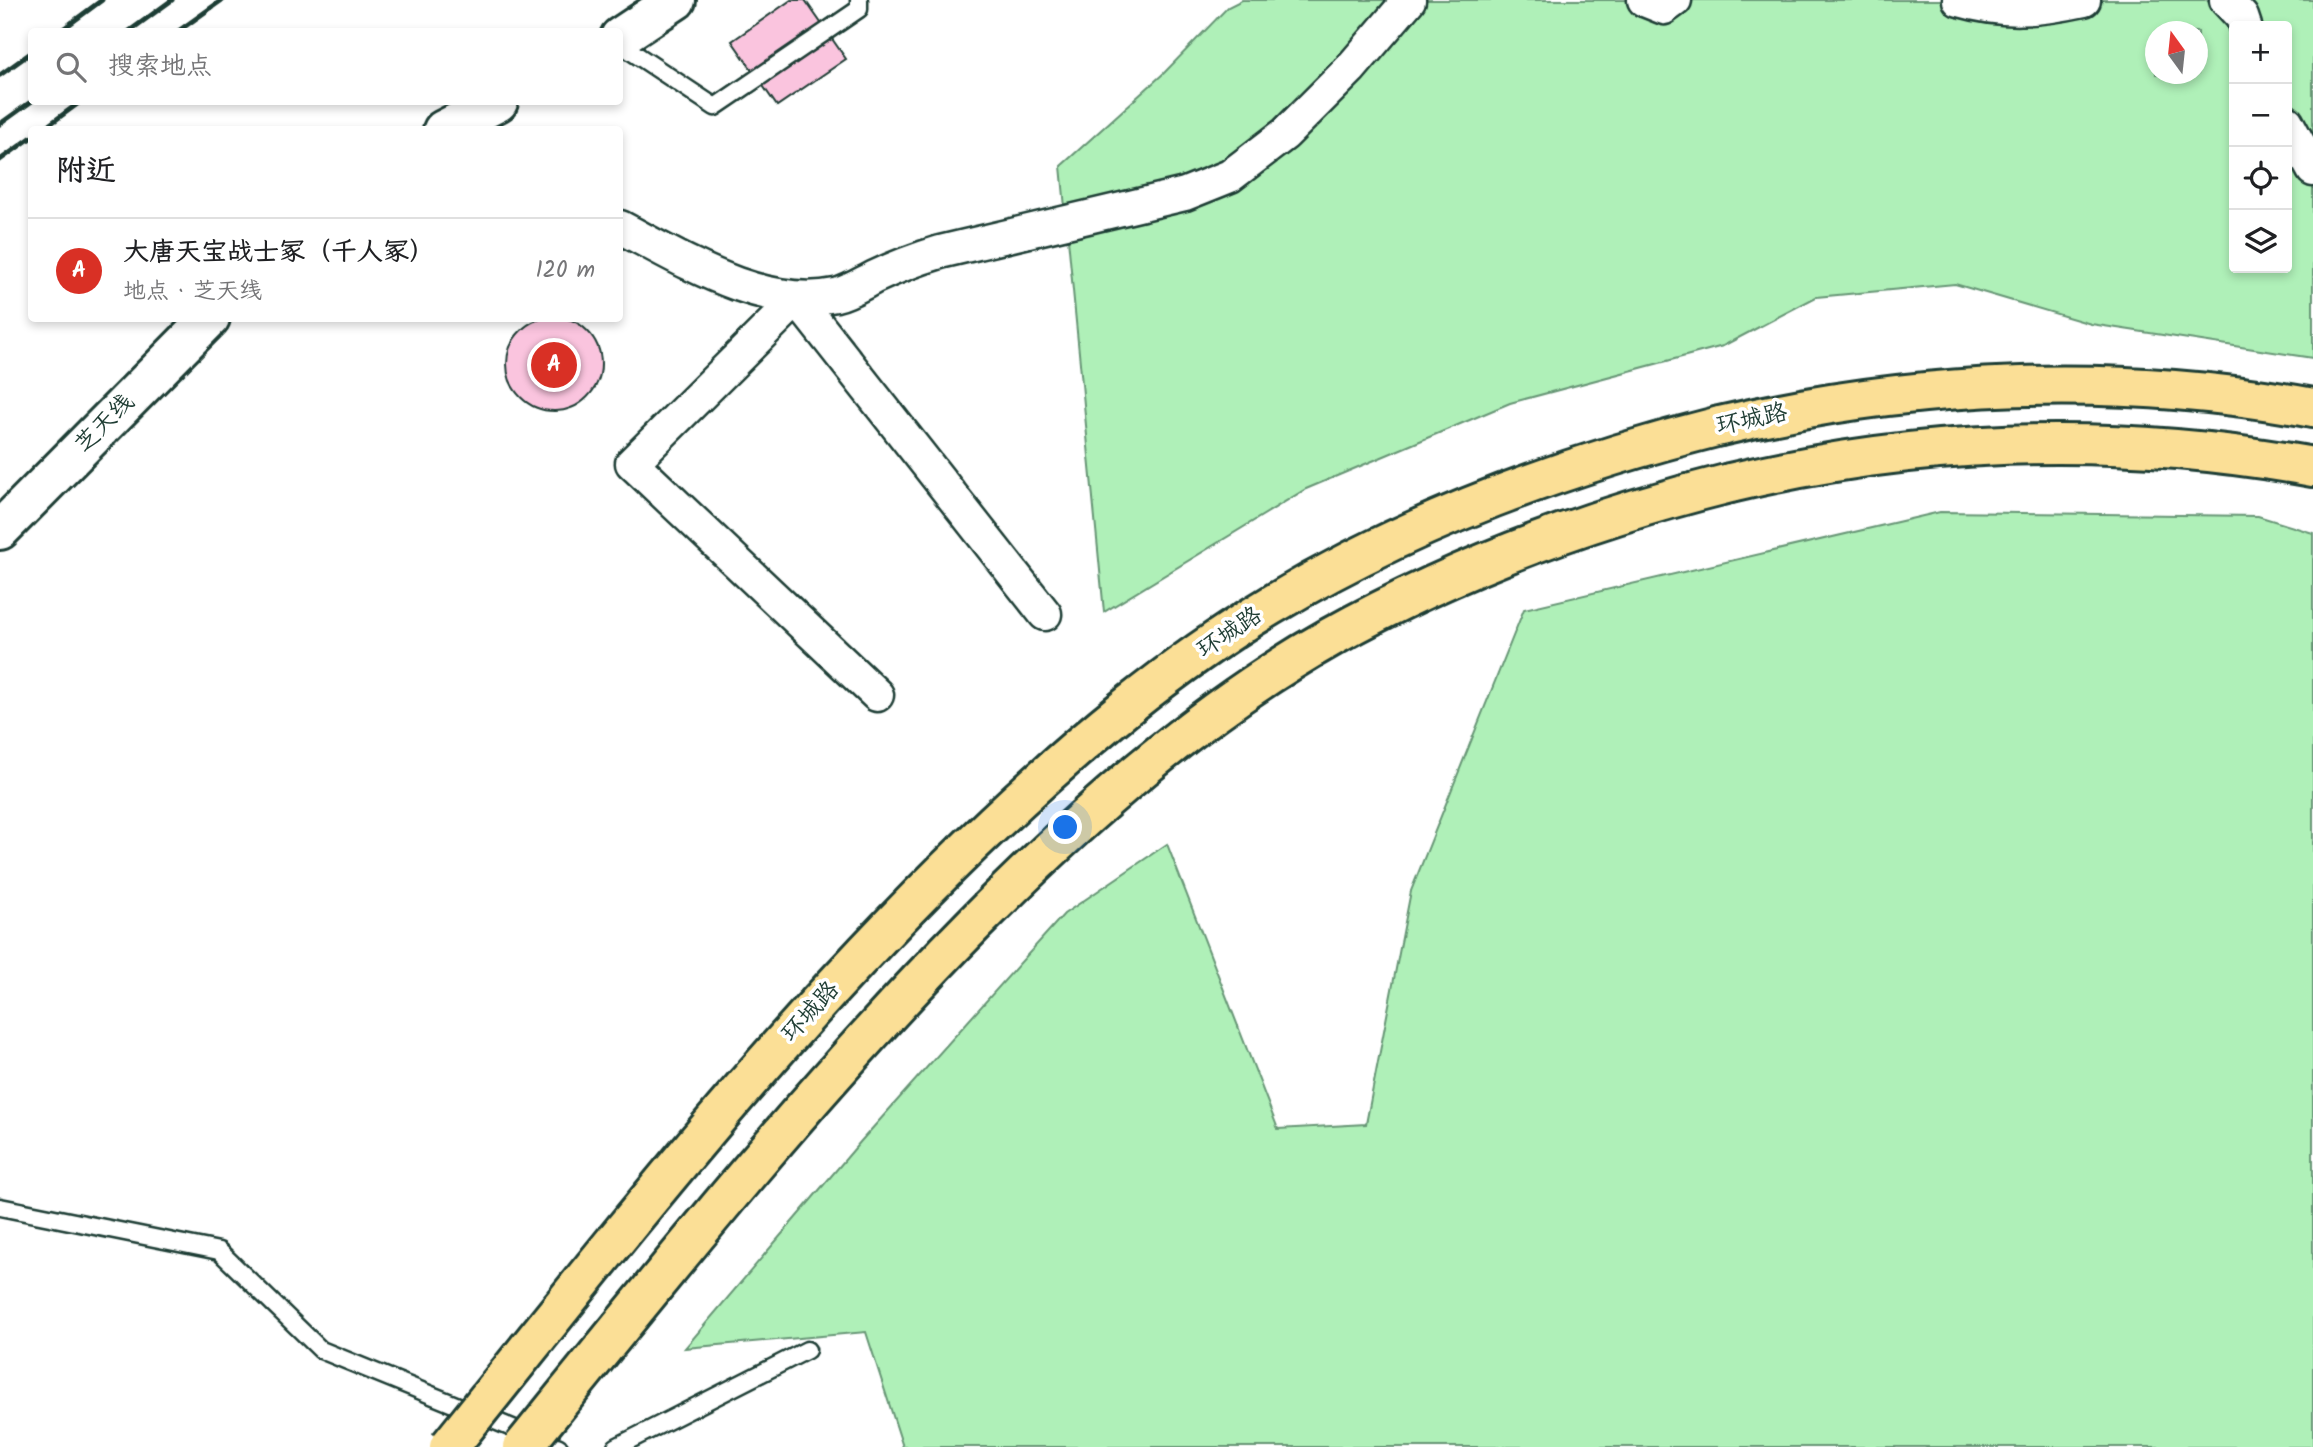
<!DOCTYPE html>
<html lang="zh">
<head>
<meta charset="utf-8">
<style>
	body { margin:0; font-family:Kalam,"LXGW WenKai TC",sans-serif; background:#f6f6f6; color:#202124 }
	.controls { position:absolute; right:21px; top:21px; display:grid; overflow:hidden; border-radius:7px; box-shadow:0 4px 10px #0003 }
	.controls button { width:63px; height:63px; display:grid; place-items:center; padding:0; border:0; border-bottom:2px solid #e0e0e0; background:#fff; color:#202124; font:35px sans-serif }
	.compass { position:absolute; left:2145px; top:21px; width:63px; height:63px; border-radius:50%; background:#fff; box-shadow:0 4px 10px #0003; rotate:345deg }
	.you { position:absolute; left:1066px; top:828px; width:24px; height:24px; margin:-18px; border:5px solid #fff; border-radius:50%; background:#1a73e8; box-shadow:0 0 0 10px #1a73e833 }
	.badge { display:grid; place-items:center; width:46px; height:46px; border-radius:50%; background:#d93025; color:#fff; font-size:23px; font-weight:700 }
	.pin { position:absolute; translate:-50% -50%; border:4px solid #fff; box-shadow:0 2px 7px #0006 }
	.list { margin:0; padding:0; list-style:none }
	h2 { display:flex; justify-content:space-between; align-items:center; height:91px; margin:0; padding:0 28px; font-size:30px }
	h2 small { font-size:23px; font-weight:400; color:#757577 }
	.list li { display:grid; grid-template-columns:46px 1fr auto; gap:21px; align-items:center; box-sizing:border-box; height:105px; padding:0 28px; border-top:2px solid #e0e0e0 }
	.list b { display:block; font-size:26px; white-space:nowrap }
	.list p { margin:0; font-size:23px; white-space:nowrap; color:#757577 }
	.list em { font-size:23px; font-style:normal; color:#757577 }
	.icon { flex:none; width:38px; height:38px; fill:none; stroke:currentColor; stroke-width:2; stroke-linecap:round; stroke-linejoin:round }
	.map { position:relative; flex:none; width:2313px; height:1447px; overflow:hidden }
	.search { position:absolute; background:#fff; box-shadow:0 4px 10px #0003; left:28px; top:28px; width:595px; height:77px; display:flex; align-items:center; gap:18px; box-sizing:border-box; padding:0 24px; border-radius:7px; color:#757577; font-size:26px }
	.panel { position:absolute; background:#fff; box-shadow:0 4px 10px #0003; left:28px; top:126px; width:595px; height:196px; border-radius:7px }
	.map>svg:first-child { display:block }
</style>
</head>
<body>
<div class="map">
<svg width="2313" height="1447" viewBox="0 0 2313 1447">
	<rect width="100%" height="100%" fill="#fff"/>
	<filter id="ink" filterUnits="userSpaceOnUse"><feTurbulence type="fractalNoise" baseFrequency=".0143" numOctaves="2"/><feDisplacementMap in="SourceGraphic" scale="14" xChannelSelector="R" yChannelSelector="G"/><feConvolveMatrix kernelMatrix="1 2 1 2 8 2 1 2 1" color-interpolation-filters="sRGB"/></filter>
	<g filter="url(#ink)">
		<!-- green -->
		<g fill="#aff0b8" stroke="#679676" stroke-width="2" fill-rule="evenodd">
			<path d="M1242 0H2313V358L2091 324 1955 284 1816 297 1723 346 1510 403 1306 489 1104 612 1061 166 1164 73 1228 7ZM2234 26H2287V268H2234ZM2156 32H2198V74H2156Z"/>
			<path d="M1940 512 2258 516 2313 533V1447H903L866 1332 685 1348 861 1141 1064 914 1167 844 1278 1129 1366 1124 1411 891 1524 609Z"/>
		</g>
		<!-- building -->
		<g fill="#fac4de" stroke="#1f3d34" stroke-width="2">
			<path d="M791 0H805L846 59 777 106 732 41Z"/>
			<circle cx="554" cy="364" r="47"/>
		</g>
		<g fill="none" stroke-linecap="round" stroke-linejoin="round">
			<!-- service casing -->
			<g stroke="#1f3d34" stroke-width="21">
				<g id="service">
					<path d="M620 44 715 107 859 9V0"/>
					<path d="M0 1207 219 1251 321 1350 559 1447"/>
					<path d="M616 1447 807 1350"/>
				</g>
			</g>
			<!-- minor casing -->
			<g stroke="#1f3d34" stroke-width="37">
				<g id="minor">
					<path d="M1644 0 1664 8 1675 0"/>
					<path d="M1959 0C2004 13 2038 10 2084 0"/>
					<path d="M2226 0 2242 17 2245 26"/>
					<path d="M2287 122 2313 170"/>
					<path d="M620 227C683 260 762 310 836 295 849 292 863 283 875 277 896 267 917 259 940 252L1185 194 1230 176 1285 134 1350 69 1409 0"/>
					<path d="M877 695 632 463 797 299 1045 614"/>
				</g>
			</g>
			<!-- tertiary casing -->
			<g stroke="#1f3d34" stroke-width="44">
				<g id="tertiary">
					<path d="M620 37 676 0"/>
					<path d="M443 130 498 102"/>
					<path d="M0 530 210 318"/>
				</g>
			</g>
			<!-- primary casing -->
			<g stroke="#1f3d34" stroke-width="44">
				<g id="primary">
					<path d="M1720 426C1914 380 2116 372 2313 408"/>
					<path d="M1730 483C1922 437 2119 432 2313 467"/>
				</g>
			</g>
			<!-- service -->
			<use href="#service" stroke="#fff" stroke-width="16"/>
			<!-- minor -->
			<use href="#minor" stroke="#fff" stroke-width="32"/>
			<!-- tertiary -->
			<use href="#tertiary" stroke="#fff" stroke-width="38"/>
			<!-- primary -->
			<use href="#primary" stroke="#fbdf96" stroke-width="38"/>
			<!-- rail -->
			<g stroke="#1f3d34" stroke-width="5">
				<path d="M59 32 102 0"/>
				<path d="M128 32 172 0"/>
				<path d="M177 32 222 0"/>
				<path d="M0 75 32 52"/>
				<path d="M0 124 32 101"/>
				<path d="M42 130 80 102"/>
				<path d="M0 160 32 137"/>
			</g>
			<!-- primary-bridge casing -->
			<g stroke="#1f3d34" stroke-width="44" stroke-linecap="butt">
				<g id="primary-bridge">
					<path d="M449 1447C622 1232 793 1012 994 823 1079 743 1170 666 1270 606 1408 523 1564 465 1720 426"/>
					<path d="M523 1447C668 1268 812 1088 974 924 1081 816 1198 712 1331 637 1455 568 1593 517 1730 483"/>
				</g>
			</g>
			<!-- primary-bridge -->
			<use href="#primary-bridge" stroke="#fbdf96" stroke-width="38"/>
		</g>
	</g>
	<g text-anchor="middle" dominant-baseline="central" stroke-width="7" stroke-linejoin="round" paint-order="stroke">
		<!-- street labels -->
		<g font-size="24" fill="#1f3d34" stroke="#fff">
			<text transform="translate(1752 420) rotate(-12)">环城路</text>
			<text transform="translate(105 424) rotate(-45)">芝天线</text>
			<text transform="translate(1230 633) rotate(-34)">环城路</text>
			<text transform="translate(811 1012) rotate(-48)">环城路</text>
		</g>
	</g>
</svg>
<div class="controls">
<button>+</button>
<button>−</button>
<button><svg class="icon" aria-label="locate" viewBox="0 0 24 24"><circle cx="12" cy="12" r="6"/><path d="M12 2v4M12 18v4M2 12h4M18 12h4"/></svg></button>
<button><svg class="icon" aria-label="layers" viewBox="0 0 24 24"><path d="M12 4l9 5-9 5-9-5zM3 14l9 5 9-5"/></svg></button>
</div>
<svg class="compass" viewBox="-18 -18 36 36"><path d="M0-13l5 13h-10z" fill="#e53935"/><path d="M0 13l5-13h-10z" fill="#757577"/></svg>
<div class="you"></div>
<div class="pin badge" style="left:554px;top:365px">A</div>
<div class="search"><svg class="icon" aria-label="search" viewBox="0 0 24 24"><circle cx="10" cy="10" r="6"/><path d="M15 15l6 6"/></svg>搜索地点</div>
<section class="panel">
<h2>附近<small></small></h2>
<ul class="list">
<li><span class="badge">A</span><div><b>大唐天宝战士冢（千人冢）</b><p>地点 · 芝天线</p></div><em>120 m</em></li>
</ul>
</section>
</div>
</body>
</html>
